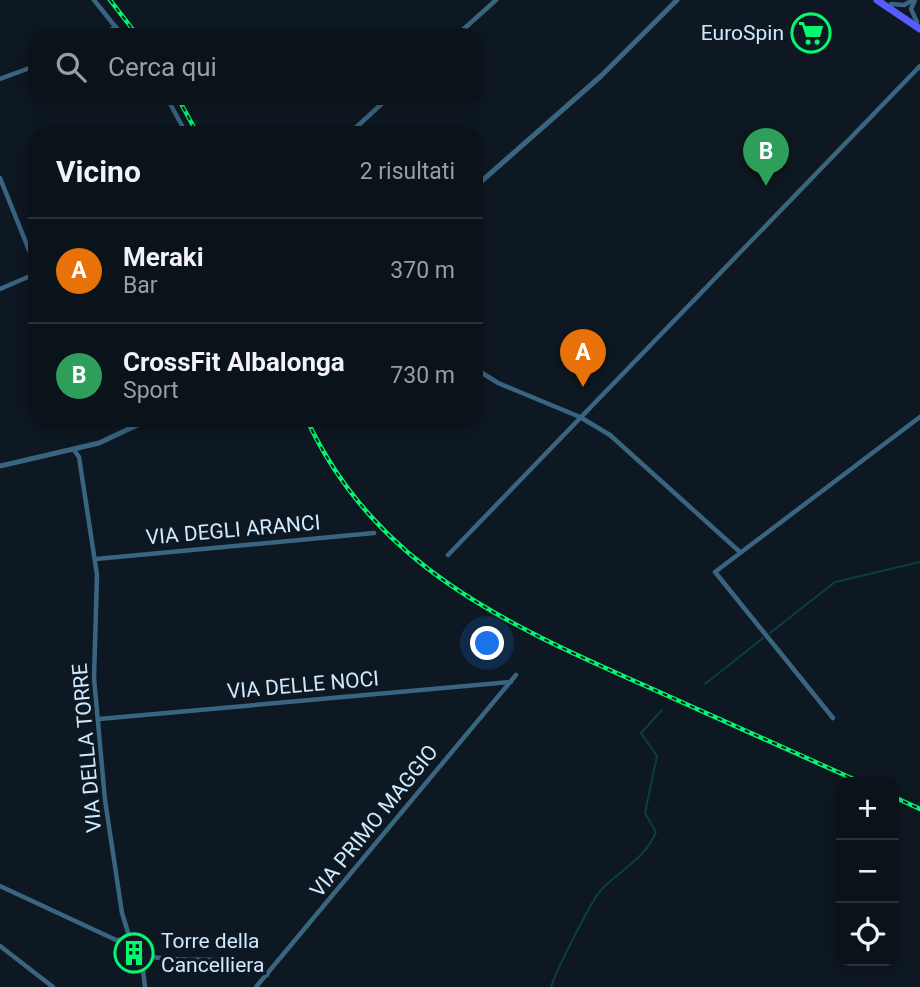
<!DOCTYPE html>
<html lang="it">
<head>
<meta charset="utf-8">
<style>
	body { margin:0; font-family:Roboto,sans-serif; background:#131b23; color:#f1f3f6 }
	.controls { position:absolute; right:21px; bottom:21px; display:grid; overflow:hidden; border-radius:14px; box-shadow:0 4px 18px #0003 }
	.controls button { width:63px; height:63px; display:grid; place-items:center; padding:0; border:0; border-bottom:2px solid #2a3239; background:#0a121a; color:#f1f3f6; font:35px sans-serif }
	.you { position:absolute; left:488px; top:644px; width:24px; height:24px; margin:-18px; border:5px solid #fff; border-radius:50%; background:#1a73e8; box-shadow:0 0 0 10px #1a73e833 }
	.badge { display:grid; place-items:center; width:46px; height:46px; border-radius:50%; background:#02f86f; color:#fff; font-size:23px; font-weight:700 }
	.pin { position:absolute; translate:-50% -58px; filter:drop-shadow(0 2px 4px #0008) }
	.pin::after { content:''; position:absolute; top:37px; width:24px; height:21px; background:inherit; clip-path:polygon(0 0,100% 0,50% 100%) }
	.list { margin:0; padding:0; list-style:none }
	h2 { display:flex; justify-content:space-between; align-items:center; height:91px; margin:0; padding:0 28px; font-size:30px }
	h2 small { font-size:23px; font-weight:400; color:#999ea2 }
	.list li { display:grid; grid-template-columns:46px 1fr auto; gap:21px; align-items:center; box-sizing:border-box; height:105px; padding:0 28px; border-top:2px solid #2a3239 }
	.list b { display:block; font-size:26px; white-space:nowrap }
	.list p { margin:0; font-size:23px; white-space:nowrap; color:#999ea2 }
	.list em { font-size:23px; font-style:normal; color:#999ea2 }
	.icon { flex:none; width:38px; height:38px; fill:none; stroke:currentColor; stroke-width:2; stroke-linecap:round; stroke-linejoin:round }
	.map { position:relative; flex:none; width:920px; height:987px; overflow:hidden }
	.search { position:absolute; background:#0a121a; box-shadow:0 4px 18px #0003; left:28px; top:28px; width:455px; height:77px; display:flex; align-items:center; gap:18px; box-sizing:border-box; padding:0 24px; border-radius:21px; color:#999ea2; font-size:26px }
	.panel { position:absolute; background:#0a121a; box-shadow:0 4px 18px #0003; left:28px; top:126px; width:455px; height:301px; border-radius:21px }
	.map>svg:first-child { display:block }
</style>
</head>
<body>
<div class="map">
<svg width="920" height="987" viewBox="0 0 920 987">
	<rect width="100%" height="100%" fill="#0e1822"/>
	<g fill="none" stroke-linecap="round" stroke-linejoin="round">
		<!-- stream -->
		<g stroke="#0a3f3e" stroke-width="2">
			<path d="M770 633 835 582 920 562"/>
			<path d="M705 684 763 638"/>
			<path d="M551 987C556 971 591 901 601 890 621 869 645 859 656 832L645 813 657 756 641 733 662 710"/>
		</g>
		<!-- minor -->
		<g stroke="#396581" stroke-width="4.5">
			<path d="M94 0 122 35"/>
			<path d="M915 0 911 9 917 22"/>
			<path d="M891 4 904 5 913 0"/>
			<path d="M100 35 116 27"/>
			<path d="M457 35 496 0"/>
			<path d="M0 79 35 66"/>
			<path d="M167 98 186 133"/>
			<path d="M350 133 388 98"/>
			<path d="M0 178 35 265"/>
			<path d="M0 289 35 274"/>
			<path d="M476 369 498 383 580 417 610 435 740 552"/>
			<path d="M74 450 79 457 97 575 94 678 105 800 122 913 130 939 141 954 145 987"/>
			<path d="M448 555 920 66"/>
			<path d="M96 559 374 533"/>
			<path d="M833 718 715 572 920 417"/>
			<path d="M99 719 511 682"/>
			<path d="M0 886 116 940 130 939"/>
			<path d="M0 946 53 987"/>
			<path d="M141 954C182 967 229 949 267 975"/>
			<path d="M256 987 516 675"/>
		</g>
		<!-- tertiary -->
		<g stroke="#396581" stroke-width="5">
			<path d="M476 186 601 76 677 0"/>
			<path d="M0 466 99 443 148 420"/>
		</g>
		<!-- primary -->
		<path stroke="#575cfe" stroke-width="7" d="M877 0 920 29"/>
		<!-- rail casing -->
		<g stroke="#02f86f" stroke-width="4.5">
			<g id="rail">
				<path d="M110 0 137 35"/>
				<path d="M178 98 197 133"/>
				<path d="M307 420C376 567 508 625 648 687 719 719 790 750 860 782"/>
				<path d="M894 797 920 809"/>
			</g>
		</g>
		<!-- rail -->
		<use href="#rail" stroke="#0e1822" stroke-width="2" stroke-dasharray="5" stroke-linecap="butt"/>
	</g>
	<!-- icons -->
	<defs>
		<g id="supermarket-ring" transform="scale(2.0125)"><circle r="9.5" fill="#0e1822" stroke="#02f86f" stroke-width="1.5"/><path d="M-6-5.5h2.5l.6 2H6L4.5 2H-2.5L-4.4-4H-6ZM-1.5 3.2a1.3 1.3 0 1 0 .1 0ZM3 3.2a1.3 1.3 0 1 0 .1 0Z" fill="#02f86f"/></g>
		<g id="building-ring" transform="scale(2.0125)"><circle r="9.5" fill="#0e1822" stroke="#02f86f" stroke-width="1.5"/><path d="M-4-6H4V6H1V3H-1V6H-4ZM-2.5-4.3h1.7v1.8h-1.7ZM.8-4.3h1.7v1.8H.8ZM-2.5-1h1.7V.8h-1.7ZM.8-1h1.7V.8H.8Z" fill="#02f86f"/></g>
	</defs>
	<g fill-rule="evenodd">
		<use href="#supermarket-ring" x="811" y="33"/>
		<use href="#building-ring" x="134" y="953"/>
	</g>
	<g text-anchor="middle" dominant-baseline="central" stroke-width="7" stroke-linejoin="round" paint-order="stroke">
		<!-- poi labels -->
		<g font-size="21" fill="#cfe9ff" stroke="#0e1822" text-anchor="end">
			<text x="784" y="33">EuroSpin</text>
			<text x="161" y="941" text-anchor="start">Torre della<tspan x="161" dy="24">Cancelliera</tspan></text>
		</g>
		<!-- street labels -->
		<g font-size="21" fill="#cfe9ff" stroke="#0e1822">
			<text transform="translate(233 530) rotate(-5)">VIA DEGLI ARANCI</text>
			<text transform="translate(303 685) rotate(-5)">VIA DELLE NOCI</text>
			<text transform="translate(87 748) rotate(-95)">VIA DELLA TORRE</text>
			<text transform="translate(374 821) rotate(-51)">VIA PRIMO MAGGIO</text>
		</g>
	</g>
</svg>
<div class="controls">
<button>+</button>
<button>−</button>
<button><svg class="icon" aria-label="locate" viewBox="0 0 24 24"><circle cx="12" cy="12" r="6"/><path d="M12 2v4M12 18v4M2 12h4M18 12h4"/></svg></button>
</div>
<div class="you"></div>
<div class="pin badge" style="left:583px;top:387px;background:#e8710a">A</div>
<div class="pin badge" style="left:766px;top:186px;background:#2e9e5b">B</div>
<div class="search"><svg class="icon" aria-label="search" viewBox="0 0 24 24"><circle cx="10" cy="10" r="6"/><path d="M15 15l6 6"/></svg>Cerca qui</div>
<section class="panel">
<h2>Vicino<small>2 risultati</small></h2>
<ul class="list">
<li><span class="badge" style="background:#e8710a">A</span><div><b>Meraki</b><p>Bar</p></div><em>370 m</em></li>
<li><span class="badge" style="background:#2e9e5b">B</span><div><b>CrossFit Albalonga</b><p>Sport</p></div><em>730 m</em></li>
</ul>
</section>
</div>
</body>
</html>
